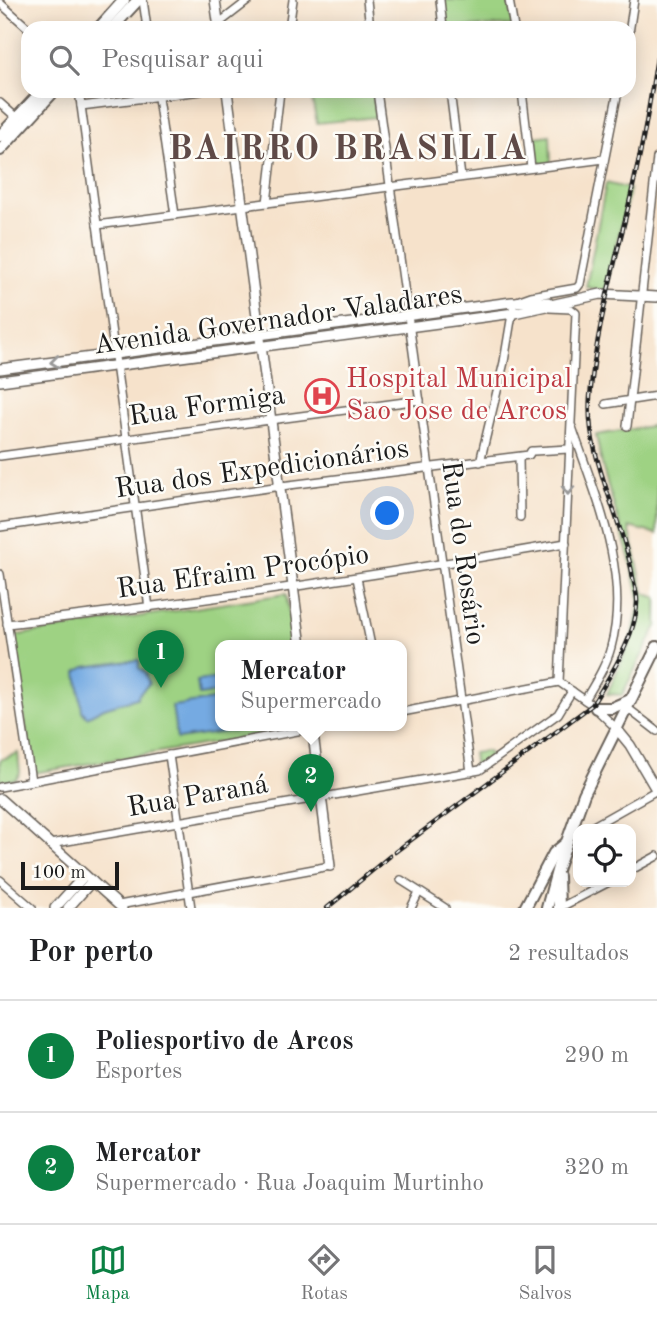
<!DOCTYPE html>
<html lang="pt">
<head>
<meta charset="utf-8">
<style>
	body { margin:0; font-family:"Old Standard TT",serif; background:#f6f6f6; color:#202124 }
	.controls { position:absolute; right:21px; bottom:21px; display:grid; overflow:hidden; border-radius:14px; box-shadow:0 4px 18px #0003 }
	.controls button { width:63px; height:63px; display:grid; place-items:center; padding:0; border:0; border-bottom:2px solid #e0e0e0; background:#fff; color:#202124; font:35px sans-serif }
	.scale { position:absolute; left:21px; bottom:18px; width:98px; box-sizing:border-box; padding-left:7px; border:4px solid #1c1c1c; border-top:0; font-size:19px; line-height:24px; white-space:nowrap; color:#1c1c1c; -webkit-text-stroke:5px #fdfcf7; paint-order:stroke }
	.you { position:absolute; left:388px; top:514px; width:24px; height:24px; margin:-18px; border:5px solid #fff; border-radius:50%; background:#1a73e8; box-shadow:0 0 0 10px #1a73e833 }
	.badge { display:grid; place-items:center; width:46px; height:46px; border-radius:50%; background:#0b8043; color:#fff; font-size:23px; font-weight:700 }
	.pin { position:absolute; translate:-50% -58px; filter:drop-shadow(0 2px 4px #0008) }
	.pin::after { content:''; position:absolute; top:37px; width:24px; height:21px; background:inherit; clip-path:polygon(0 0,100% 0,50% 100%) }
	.popup { position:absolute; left:215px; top:640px; width:192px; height:91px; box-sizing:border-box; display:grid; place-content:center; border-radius:14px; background:#fff; filter:drop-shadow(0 2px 5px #0005); font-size:23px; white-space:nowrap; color:#757577 }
	.popup b { font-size:26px; color:#202124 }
	.popup::after { content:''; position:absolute; left:50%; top:100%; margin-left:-14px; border:14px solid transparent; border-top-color:#fff }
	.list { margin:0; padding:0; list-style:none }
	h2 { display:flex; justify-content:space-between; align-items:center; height:91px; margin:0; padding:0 28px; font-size:30px }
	h2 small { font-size:23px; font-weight:400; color:#757577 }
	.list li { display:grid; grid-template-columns:46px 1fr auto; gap:21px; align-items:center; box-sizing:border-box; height:112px; padding:0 28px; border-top:2px solid #e0e0e0 }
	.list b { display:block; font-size:26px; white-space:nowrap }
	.list p { margin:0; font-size:23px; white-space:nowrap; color:#757577 }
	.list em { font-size:23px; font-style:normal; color:#757577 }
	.icon { flex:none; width:38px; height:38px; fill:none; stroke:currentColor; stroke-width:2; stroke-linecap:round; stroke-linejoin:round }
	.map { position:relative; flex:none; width:657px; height:908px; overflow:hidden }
	.search { position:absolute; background:#fff; box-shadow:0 4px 18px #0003; left:21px; right:21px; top:21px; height:77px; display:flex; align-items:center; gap:18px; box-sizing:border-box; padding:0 24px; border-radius:21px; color:#757577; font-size:26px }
	.sheet { height:315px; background:#fff }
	nav { display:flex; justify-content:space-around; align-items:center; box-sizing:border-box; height:98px; border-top:2px solid #e0e0e0; background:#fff; font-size:19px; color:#757577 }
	nav a { display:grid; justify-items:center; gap:4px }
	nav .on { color:#0b8043 }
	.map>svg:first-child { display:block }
</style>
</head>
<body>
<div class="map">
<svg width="657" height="908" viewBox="0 0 657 908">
	<defs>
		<pattern id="garden-furrows" width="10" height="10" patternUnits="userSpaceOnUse" patternTransform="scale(1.75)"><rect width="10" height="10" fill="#9ed283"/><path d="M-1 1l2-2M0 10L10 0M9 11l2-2" fill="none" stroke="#88b471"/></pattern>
	</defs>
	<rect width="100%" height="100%" fill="#fdfcf7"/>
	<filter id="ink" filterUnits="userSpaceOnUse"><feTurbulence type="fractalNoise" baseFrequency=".0143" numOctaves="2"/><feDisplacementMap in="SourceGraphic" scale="14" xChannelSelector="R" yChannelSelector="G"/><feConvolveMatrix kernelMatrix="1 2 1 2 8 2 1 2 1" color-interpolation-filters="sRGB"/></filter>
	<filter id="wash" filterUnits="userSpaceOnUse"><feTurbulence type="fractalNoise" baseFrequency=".00686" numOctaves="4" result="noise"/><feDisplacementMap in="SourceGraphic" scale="28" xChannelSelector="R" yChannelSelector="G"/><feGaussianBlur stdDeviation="1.57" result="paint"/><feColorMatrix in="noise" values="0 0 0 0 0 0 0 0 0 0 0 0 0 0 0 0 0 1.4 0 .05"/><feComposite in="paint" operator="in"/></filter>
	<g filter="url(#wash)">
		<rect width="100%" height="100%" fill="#f6e2cb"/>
		<!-- green -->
		<g fill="#9ed283" stroke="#5d7750" stroke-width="2">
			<path d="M440 0H510L513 25 443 28Z"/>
			<path d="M310 91H373L376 117 317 123Z"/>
			<path d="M550 135 551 163 538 165 535 137Z"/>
			<path d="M606 183 630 189 605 291 586 287Z"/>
			<path d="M657 425V534L629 527 644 593 657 598V626L622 695 607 694 631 639 640 602 631 563 603 469 596 435Z"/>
			<path d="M286 594 294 646H220V726L309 727 33 773 11 636Z"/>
			<path d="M18 753 20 773 16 779 0 782V760Z"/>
		</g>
		<!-- garden -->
		<path fill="url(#garden-furrows)" stroke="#5d7750" stroke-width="2" d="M487 751 492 756 475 768 473 753Z"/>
		<!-- water -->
		<g fill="#74aae2" stroke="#48637f" stroke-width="2">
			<path d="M137 660H139V668L145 672 149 684 140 693 137 698 104 708 87 717 82 711 77 672 85 667Z"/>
			<path d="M220 678V692L199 695 197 681Z"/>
			<path d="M220 699V726H238L239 730 177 739 172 706Z"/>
		</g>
	</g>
	<g filter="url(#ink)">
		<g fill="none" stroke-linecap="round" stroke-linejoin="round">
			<!-- minor casing -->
			<g stroke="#686159" stroke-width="10">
				<g id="minor">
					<path d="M143 0 147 28"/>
					<path d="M367 0 370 28"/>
					<path d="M440 0 443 28"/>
					<path d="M509 0 514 28"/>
					<path d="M0 3 28 28"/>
					<path d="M218 24 249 0"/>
					<path d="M289 28 293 0"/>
					<path d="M629 33 634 0"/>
					<path d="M79 91 149 608"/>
					<path d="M157 91 175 215"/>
					<path d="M377 91 471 772"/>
					<path d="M450 91 461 177"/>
					<path d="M522 91 531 168"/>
					<path d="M0 103 18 119"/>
					<path d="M81 106 201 91"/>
					<path d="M267 203 280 91"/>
					<path d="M97 225 604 159"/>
					<path d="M549 308 571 309 576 313 559 682"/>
					<path d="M606 404 657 396"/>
					<path d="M627 426 657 158"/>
					<path d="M572 427C595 494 631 574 611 647 606 666 595 683 585 700"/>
					<path d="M0 456 420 400"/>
					<path d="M519 457 520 517"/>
					<path d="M480 462 504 362 514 302 531 296 577 288 580 284 618 91"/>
					<path d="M0 527 281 486 529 455 531 451H534L569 449"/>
					<path d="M0 574 31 781"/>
					<path d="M357 578 371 646"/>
					<path d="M7 624C194 603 380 575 566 543"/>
					<path d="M626 707 657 731"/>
					<path d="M402 712 559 682 592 705 616 728"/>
					<path d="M169 755 191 908"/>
					<path d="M0 787 324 726"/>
					<path d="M588 829 657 790"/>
					<path d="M50 844 480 770 558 714 572 691"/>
					<path d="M631 870 657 856"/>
					<path d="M0 880 32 908"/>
					<path d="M401 880 445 908"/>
					<path d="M119 905 330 866"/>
					<path d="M411 908 419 892"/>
					<path d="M559 908 609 882"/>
				</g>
			</g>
			<!-- tertiary casing -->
			<g stroke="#686159" stroke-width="12">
				<g id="tertiary">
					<path d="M215 0 219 28"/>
					<path d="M227 91 301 646"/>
					<path d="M0 369 512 302H548"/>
					<path d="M0 381 514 313 601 294 657 297"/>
					<path d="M312 726 330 866"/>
					<path d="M616 728 630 745 657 791"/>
					<path d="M0 799 122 908"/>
					<path d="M55 908 85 875"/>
					<path d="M68 908 92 881"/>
				</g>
			</g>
			<!-- secondary casing -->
			<g stroke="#686159" stroke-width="14">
				<g id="secondary">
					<path d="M99 28 124 0"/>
					<path d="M112 28 138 0"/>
					<path d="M0 136 42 91"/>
					<path d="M0 150 54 91"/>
				</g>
			</g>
			<!-- primary casing -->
			<g stroke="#686159" stroke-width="14">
				<g id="primary">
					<path d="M596 708H612L630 700"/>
					<path d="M558 876 559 908"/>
					<path d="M525 908 554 853 565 844"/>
					<path d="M547 908 558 867 584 794 657 647"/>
				</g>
			</g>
			<!-- minor -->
			<use href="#minor" stroke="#fff" stroke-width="7"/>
			<!-- tertiary -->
			<use href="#tertiary" stroke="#fff" stroke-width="9"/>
			<!-- secondary -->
			<use href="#secondary" stroke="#fff" stroke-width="10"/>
			<!-- primary -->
			<use href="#primary" stroke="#fff" stroke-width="10"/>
			<!-- rail casing -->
			<g stroke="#1c1c1c" stroke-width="4.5">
				<g id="rail">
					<path d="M395 852 592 705C609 678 636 636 637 603 638 594 633 582 632 572 621 516 585 454 590 397 597 317 622 241 638 163 646 128 651 93 657 58"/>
					<path d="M327 908 390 856"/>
				</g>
			</g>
			<!-- rail -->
			<use href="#rail" stroke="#fdfcf7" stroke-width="2" stroke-dasharray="5" stroke-linecap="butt"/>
		</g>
		<!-- one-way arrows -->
		<defs><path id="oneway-chevron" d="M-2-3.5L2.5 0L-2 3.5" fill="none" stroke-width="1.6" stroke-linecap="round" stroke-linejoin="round" transform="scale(1.75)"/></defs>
		<g stroke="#999">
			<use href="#oneway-chevron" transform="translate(55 362) rotate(173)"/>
			<use href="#oneway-chevron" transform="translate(568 490) rotate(92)"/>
		</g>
	</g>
	<!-- icons -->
	<defs>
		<g id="hospital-ring" transform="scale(1.75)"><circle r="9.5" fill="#fdfcf7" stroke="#e0444e" stroke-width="1.5"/><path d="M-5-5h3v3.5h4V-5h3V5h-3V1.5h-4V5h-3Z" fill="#e0444e"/></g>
	</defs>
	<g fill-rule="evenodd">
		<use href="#hospital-ring" x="322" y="396"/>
	</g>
	<g text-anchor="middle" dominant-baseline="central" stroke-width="5" stroke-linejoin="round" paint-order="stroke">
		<!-- street labels -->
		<g font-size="28" fill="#1c1c1c" stroke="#fdfcf7">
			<text transform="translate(278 321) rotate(-8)">Avenida Governador Valadares</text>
			<text transform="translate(207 407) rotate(-8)">Rua Formiga</text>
			<text transform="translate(262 470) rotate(-8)">Rua dos Expedicionários</text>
			<text transform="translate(462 553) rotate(82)">Rua do Rosário</text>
			<text transform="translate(243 573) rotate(-8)">Rua Efraim Procópio</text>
			<text transform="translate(198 797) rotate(-10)">Rua Paraná</text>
		</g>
		<!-- health labels -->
		<g font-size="28" fill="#be3a42" stroke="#fdfcf7" text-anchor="start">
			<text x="346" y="380">Hospital Municipal<tspan x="346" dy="32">Sao Jose de Arcos</tspan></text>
		</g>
		<!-- district labels -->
		<g font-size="35" font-weight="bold" letter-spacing="2" fill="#5f4a47" stroke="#fdfcf7">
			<text x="348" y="149">BAIRRO BRASILIA</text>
		</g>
	</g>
</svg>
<div class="controls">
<button><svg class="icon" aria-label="locate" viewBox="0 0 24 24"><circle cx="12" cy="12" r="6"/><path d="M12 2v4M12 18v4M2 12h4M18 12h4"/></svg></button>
</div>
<div class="scale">100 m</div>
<div class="you"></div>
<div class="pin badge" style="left:161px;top:688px">1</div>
<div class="pin badge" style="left:311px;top:812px">2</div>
<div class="popup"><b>Mercator</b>Supermercado</div>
<div class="search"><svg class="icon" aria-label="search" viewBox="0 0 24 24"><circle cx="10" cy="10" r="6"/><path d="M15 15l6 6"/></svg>Pesquisar aqui</div>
</div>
<section class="sheet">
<h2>Por perto<small>2 resultados</small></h2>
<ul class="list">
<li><span class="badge">1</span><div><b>Poliesportivo de Arcos</b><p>Esportes</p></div><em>290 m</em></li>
<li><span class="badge">2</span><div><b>Mercator</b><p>Supermercado · Rua Joaquim Murtinho</p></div><em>320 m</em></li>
</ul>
</section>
<nav>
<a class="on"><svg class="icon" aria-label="map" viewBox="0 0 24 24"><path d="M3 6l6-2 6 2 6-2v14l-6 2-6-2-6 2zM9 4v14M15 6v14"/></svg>Mapa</a>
<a><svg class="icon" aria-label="directions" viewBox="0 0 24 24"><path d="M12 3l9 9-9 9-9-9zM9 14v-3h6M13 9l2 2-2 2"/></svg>Rotas</a>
<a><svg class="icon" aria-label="saved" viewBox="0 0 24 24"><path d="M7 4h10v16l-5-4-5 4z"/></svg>Salvos</a>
</nav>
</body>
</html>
